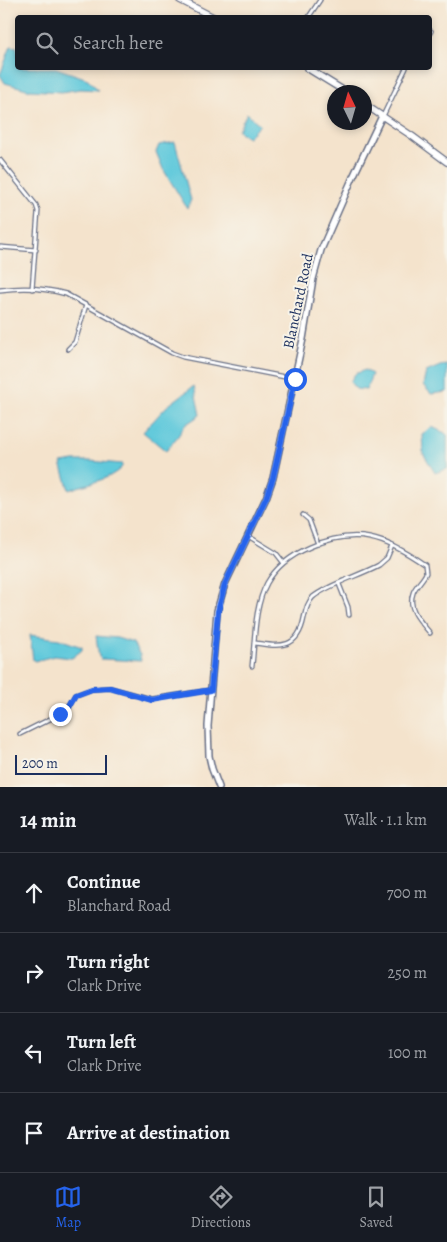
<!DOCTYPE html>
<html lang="en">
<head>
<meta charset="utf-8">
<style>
	body { margin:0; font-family:Alegreya,serif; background:#242831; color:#f1f3f6 }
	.compass { position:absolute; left:327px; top:85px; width:45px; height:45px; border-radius:50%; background:#171b24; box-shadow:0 2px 8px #0003; rotate:355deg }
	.scale { position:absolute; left:15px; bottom:12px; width:92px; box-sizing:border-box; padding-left:5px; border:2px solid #1b2f5e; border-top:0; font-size:14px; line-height:18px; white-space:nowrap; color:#1b2f5e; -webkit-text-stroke:4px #f7f3e8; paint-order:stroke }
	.stop { position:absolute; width:15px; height:15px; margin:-11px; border:4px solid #2563eb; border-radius:50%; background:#fff }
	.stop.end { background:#2563eb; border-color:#fff; box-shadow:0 1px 5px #0008 }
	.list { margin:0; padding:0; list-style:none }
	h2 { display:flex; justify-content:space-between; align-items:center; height:65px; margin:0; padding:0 20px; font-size:21px }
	h2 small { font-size:16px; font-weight:400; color:#9ea1a6 }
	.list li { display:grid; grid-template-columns:32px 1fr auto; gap:15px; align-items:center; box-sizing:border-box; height:80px; padding:0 20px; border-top:1px solid #363941 }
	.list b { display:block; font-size:19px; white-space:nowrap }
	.list p { margin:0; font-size:16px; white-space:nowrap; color:#9ea1a6 }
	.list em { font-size:16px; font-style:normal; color:#9ea1a6 }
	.icon { flex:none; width:28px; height:28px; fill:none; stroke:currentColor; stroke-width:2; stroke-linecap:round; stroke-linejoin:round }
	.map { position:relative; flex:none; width:447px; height:787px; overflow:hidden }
	.search { position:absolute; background:#171b24; box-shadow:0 2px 8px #0003; left:15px; right:15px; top:15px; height:55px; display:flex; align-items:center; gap:12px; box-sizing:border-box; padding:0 18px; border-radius:5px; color:#9ea1a6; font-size:19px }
	.sheet { height:385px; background:#171b24 }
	nav { display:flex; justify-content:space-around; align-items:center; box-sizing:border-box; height:70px; border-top:1px solid #363941; background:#171b24; font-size:14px; color:#9ea1a6 }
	nav a { display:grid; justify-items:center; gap:2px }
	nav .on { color:#2563eb }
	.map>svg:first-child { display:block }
</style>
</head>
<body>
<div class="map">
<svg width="447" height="787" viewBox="0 0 447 787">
	<rect width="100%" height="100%" fill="#f7f3e8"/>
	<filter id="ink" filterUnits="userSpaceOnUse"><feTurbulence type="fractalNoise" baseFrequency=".02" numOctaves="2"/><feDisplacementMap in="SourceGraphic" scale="10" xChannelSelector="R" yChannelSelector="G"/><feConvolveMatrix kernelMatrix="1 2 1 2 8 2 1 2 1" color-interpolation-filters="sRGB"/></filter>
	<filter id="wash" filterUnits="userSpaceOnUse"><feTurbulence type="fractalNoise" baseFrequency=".0096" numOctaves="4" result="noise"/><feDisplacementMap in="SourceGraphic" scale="20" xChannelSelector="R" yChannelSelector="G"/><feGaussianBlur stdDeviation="1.12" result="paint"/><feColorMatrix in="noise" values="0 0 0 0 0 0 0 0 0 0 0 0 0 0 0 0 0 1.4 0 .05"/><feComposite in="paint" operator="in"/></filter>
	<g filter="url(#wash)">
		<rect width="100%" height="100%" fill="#f4e3cc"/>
		<!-- water -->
		<g fill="#60c9db" stroke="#3e7c9c">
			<path d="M11 46 17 47 18 68H56L88 79 98 90 80 89 62 92 30 90 5 83 0 75Z"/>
			<path d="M247 113 260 125 248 137 238 131Z"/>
			<path d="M175 142 191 200 187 208 163 169 156 152 159 145Z"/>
			<path d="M447 365V392L431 394 423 385 426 372 440 366Z"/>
			<path d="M365 370 372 374 366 390 356 389 350 382 355 374Z"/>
			<path d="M194 386 200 415 185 425 178 436 166 451 143 432 166 407Z"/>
			<path d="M432 427 445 433 447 435V469L435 473 423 453 422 434Z"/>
			<path d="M74 461H90L122 464V467C109 481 87 483 69 490L61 463Z"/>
			<path d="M30 635 59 639 82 647V650L72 658 54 656 35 661 33 660Z"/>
			<path d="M96 636 117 638 133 643 140 655 141 661 101 659 99 657Z"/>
		</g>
	</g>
	<g filter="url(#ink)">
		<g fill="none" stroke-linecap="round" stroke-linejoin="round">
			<!-- street casing -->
			<g stroke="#676e84" stroke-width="5.5">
				<g id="street">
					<path d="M308 18 320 0"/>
					<path d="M430 33 431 31"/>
					<path d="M383 116 406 68"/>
					<path d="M0 160 36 205 38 211 32 289"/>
					<path d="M0 247 36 250"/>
					<path d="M0 290C22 287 45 288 66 294L172 353 183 357 295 379"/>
					<path d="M68 349 75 342 86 305"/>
					<path d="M303 515 309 520 318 544"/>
					<path d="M248 536 276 553 283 562"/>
					<path d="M339 584 348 607 349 615"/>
					<path d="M255 643C281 647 298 649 304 618 306 610 307 603 313 597 329 584 361 575 379 565L387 558 392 546"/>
					<path d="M252 666C255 640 254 607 267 583 277 565 292 555 310 547 356 527 385 537 425 565L426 573C423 580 415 586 413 593 407 609 421 622 430 633"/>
					<path d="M20 734 60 714 68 709 76 695 92 689 110 688 152 699 211 690"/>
				</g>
			</g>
			<!-- secondary casing -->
			<g stroke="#676e84" stroke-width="8">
				<path id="secondary" d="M219 787 212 769 209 756 208 726 217 611 225 584 266 498 273 478 303 339 313 279 321 250 353 177 382 116"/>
			</g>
			<!-- primary casing -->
			<g stroke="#676e84" stroke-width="8">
				<g id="primary">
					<path d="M180 0 215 18"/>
					<path d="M307 68 346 92"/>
					<path d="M364 104 412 136 447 162"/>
				</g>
			</g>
			<!-- street -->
			<use href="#street" stroke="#fff" stroke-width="3"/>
			<!-- secondary -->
			<use href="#secondary" stroke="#fff" stroke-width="5"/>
			<!-- primary -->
			<use href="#primary" stroke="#fff" stroke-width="5.5"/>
		</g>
	</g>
	<g fill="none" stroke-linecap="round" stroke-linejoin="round" filter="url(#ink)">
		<!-- route -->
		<path stroke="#2563eb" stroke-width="6" d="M60 714 68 709 76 695 92 689 110 688 152 700 211 690 218 611 225 584 266 498 273 478 295 379"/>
	</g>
	<g text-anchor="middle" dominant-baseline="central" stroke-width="4" stroke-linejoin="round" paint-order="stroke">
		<!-- street labels -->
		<g font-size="15" fill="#1b2f5e" stroke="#f7f3e8">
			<text transform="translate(298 301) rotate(-78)">Blanchard Road</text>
		</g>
	</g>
</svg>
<svg class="compass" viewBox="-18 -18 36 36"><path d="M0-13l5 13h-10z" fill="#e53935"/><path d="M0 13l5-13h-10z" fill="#9ea1a6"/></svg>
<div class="scale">200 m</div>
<div class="stop" style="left:295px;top:379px"></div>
<div class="stop end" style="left:60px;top:714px"></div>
<div class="search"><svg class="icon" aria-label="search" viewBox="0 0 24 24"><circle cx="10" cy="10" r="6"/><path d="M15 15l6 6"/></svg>Search here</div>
</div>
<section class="sheet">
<h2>14 min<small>Walk · 1.1 km</small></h2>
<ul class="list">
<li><svg class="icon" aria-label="ahead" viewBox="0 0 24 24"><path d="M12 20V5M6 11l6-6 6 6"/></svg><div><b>Continue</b><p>Blanchard Road</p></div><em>700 m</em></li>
<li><svg class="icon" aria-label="right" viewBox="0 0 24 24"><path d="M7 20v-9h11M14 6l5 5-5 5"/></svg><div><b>Turn right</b><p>Clark Drive</p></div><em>250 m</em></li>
<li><svg class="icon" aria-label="left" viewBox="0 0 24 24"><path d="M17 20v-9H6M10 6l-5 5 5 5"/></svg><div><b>Turn left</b><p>Clark Drive</p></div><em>100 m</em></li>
<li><svg class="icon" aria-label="arrive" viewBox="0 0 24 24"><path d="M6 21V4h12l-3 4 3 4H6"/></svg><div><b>Arrive at destination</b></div></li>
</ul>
</section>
<nav>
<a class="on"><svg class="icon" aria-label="map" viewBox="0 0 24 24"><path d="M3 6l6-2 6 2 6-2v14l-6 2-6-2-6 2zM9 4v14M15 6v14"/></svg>Map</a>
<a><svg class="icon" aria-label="directions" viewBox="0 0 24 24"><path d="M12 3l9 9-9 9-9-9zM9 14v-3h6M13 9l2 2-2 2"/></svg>Directions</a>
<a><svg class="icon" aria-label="saved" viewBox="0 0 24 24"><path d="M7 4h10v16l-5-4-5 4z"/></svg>Saved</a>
</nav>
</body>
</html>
